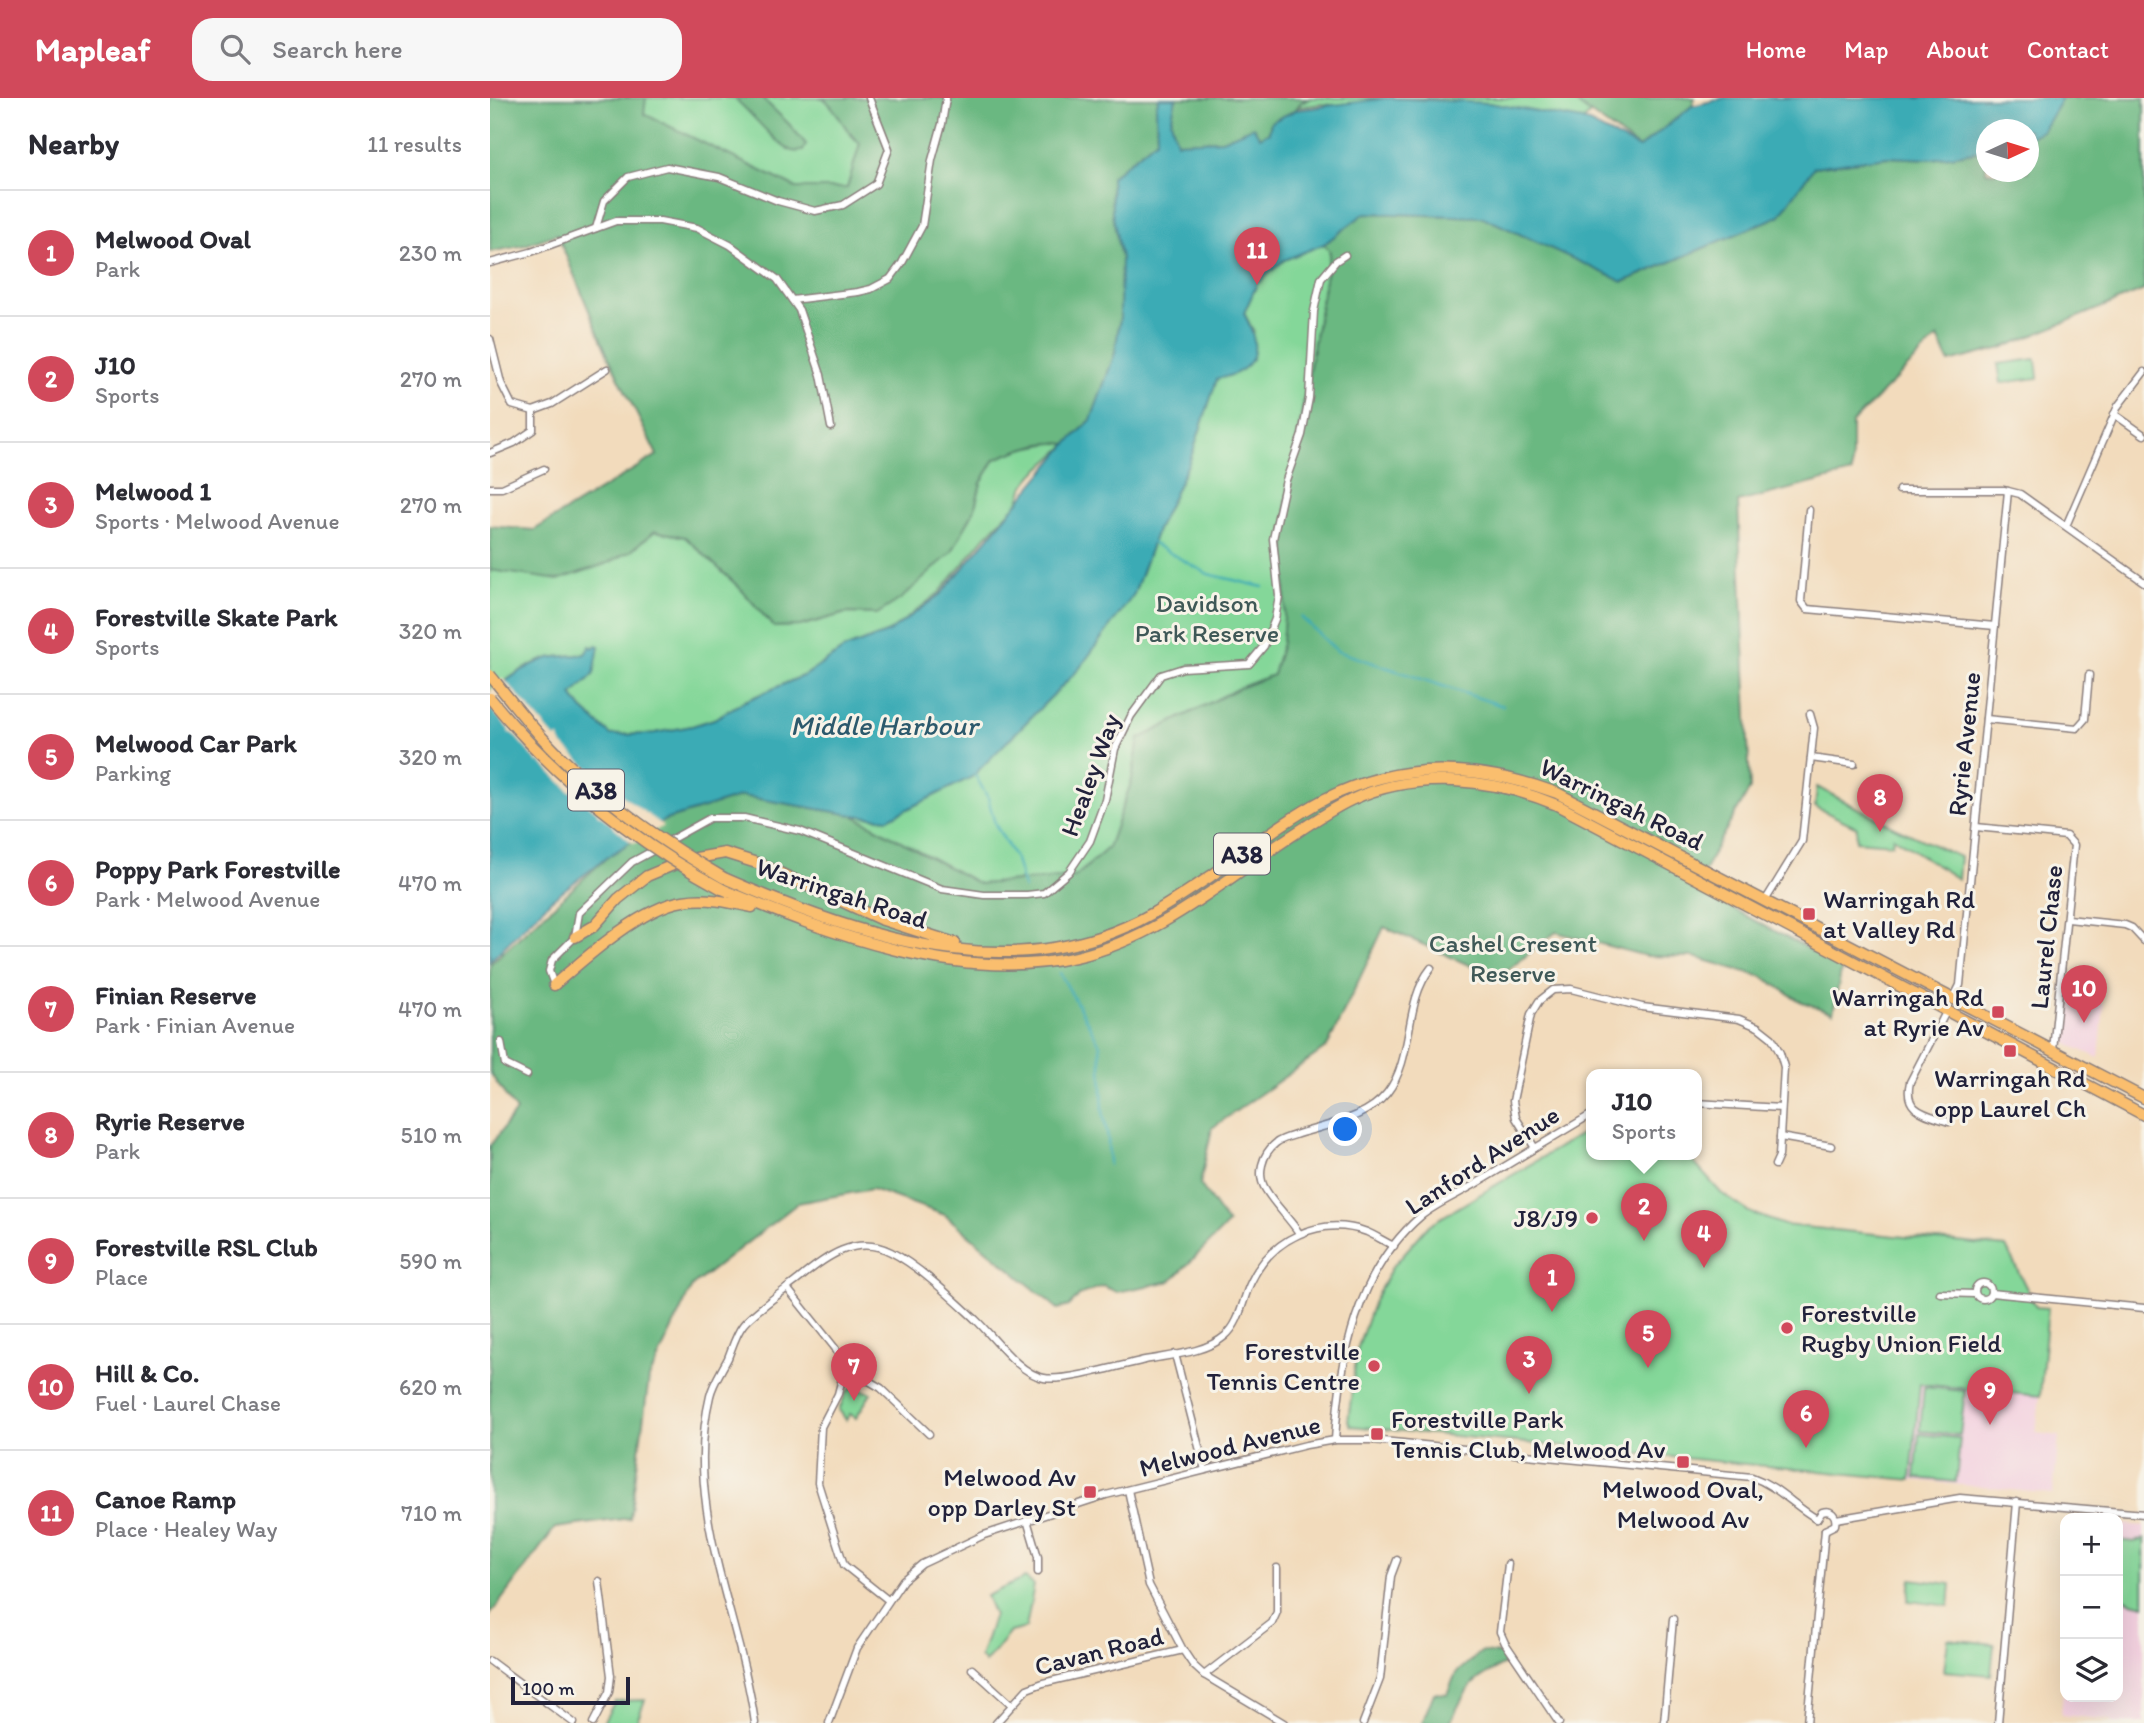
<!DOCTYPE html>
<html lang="en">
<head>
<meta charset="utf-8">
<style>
	body { margin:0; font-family:Itim,sans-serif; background:#f7f7f7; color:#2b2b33 }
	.controls { position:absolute; right:21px; bottom:21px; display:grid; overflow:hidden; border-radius:14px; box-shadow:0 7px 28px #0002 }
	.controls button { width:63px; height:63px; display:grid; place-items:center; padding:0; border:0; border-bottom:2px solid #e1e1e2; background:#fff; color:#2b2b33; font:35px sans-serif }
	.compass { position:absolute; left:1486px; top:21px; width:63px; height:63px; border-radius:50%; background:#fff; box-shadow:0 7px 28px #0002; rotate:86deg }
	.scale { position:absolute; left:21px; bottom:18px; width:119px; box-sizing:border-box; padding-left:7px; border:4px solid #22223b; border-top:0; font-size:19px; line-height:24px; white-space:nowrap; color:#22223b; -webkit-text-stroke:5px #f7f3e8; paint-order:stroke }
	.you { position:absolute; left:856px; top:1032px; width:24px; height:24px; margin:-18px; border:5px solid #fff; border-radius:50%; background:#1a73e8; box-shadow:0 0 0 10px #1a73e833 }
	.badge { display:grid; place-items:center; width:46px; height:46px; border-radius:50%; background:#d1495b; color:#fff; font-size:23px; font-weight:700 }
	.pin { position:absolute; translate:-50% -58px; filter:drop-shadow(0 2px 4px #0008) }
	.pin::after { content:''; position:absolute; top:37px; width:24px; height:21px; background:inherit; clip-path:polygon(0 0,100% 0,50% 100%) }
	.popup { position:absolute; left:1096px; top:971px; width:116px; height:91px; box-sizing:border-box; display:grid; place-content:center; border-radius:14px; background:#fff; filter:drop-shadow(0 2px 5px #0005); font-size:23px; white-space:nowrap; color:#7c7c81 }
	.popup b { font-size:26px; color:#2b2b33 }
	.popup::after { content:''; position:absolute; left:50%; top:100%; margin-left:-14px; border:14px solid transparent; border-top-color:#fff }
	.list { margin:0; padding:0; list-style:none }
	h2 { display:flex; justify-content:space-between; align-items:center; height:91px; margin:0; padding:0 28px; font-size:30px }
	h2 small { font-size:23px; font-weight:400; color:#7c7c81 }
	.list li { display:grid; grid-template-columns:46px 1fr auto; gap:21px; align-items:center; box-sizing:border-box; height:126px; padding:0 28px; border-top:2px solid #e1e1e2 }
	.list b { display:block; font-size:26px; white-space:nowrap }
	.list p { margin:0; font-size:23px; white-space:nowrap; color:#7c7c81 }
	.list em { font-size:23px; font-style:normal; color:#7c7c81 }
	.icon { flex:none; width:38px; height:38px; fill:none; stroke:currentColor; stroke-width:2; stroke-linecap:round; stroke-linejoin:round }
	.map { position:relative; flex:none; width:1654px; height:1625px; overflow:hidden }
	header { display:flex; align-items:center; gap:42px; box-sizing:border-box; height:98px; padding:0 35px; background:#d1495b; color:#fff }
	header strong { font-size:33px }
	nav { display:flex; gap:38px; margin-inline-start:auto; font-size:24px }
	.search { width:490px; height:63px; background:#f7f7f7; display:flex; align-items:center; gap:18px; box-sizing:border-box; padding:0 24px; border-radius:21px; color:#7c7c81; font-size:26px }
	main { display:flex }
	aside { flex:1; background:#fff }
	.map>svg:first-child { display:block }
</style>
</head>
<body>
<header>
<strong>Mapleaf</strong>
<div class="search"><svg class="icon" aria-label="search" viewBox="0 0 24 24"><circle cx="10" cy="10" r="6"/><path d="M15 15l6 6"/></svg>Search here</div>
<nav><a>Home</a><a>Map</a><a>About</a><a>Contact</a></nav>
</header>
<main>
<aside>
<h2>Nearby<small>11 results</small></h2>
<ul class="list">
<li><span class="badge">1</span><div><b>Melwood Oval</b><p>Park</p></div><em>230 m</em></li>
<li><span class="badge">2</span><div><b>J10</b><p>Sports</p></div><em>270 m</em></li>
<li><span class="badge">3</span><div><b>Melwood 1</b><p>Sports · Melwood Avenue</p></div><em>270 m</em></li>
<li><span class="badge">4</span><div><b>Forestville Skate Park</b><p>Sports</p></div><em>320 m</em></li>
<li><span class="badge">5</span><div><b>Melwood Car Park</b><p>Parking</p></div><em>320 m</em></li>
<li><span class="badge">6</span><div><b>Poppy Park Forestville</b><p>Park · Melwood Avenue</p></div><em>470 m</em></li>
<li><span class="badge">7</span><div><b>Finian Reserve</b><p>Park · Finian Avenue</p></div><em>470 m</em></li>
<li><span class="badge">8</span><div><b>Ryrie Reserve</b><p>Park</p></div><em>510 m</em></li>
<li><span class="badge">9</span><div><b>Forestville RSL Club</b><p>Place</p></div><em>590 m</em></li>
<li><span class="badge">10</span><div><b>Hill &amp; Co.</b><p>Fuel · Laurel Chase</p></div><em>620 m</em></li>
<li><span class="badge">11</span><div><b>Canoe Ramp</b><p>Place · Healey Way</p></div><em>710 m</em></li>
</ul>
</aside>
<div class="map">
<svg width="1654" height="1625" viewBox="0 0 1654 1625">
	<rect width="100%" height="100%" fill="#f7f3e8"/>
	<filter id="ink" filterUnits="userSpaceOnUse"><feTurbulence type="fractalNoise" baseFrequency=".0143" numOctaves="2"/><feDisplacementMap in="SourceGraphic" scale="14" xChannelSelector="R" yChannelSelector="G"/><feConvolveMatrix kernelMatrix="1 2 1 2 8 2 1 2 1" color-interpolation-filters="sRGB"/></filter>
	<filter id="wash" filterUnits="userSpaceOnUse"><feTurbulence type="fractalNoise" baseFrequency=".00686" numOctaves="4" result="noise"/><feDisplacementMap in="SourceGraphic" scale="28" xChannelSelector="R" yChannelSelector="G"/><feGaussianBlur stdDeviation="1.57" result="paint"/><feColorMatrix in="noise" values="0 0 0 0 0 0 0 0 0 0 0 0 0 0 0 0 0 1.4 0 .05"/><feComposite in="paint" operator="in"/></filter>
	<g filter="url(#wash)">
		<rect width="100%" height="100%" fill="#f2dbbc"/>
		<!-- built -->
		<g fill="#f3cfdf">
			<path d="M1579 902 1614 906 1609 960 1573 944Z"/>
			<path d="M1430 1286 1550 1298 1546 1335 1569 1338 1563 1396 1421 1382Z"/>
			<path d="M1628 1426 1654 1428V1625H1621V1622L1571 1617 1575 1570V1599H1628Z"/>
		</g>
		<!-- green -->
		<g fill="#84d799" stroke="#537c6a" stroke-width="2">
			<path d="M61 0H359L370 15V50L357 90H306L154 16Z"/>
			<path d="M821 0H1075L1086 5 1100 16 1092 24 831 6 809 9 810 5Z"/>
			<path d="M834 146 840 153 796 406 795 507 792 545 783 577 749 590 649 641 642 682 618 750 585 779 489 786 363 717 399 721 644 496 667 432 700 362 727 281 764 234 754 215 767 186 794 162Z"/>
			<path d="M1546 261 1548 280 1511 285 1508 266Z"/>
			<path d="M566 344 577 346 544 376 534 388 528 405 495 439 450 494 399 534 354 551 317 576 255 603 224 621 202 628 160 636 121 637 92 611 82 597 103 576V550L101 548 96 556C85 558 64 558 56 561 36 567 14 582 0 598V472L68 481 118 465 141 453 165 433 195 439 251 491 284 529 310 528 356 515 387 516 484 413 491 385 505 361 531 351Z"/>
			<path d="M1327 689 1404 729 1470 759 1468 781 1403 739 1402 746 1366 743 1367 729 1325 709Z"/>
			<path d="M1101 1030 1102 1057H1197L1231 1095 1259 1114 1294 1127 1516 1149 1546 1209 1558 1210 1550 1298 1430 1286 1421 1382 861 1328 858 1323 867 1252 883 1205 902 1169 939 1127Z"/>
			<path d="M364 1289 381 1295 366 1320 360 1316 356 1322 349 1312 357 1293Z"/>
			<path d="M1434 1289 1475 1293 1470 1337 1430 1333Z"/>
			<path d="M1429 1336 1470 1340 1466 1384 1425 1380Z"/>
			<path d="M1654 1441V1507L1642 1504 1628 1497V1442L1644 1444Z"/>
			<path d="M535 1480 544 1487 536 1530 520 1534 495 1565 490 1559 504 1517 496 1498Z"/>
			<path d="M1421 1481 1461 1486 1459 1508 1418 1503Z"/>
			<path d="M1458 1541 1504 1546 1501 1577 1454 1573Z"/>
			<path d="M155 1602 146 1625H113L125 1603Z"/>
		</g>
		<!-- forest -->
		<g fill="#6bb881" stroke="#466d5e" stroke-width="2">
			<path d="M0 0H156L154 16 306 90H357L370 45C353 33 350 13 333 0H669L666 9 667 41 621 79 622 114 631 160 630 220 625 255 601 322 577 346C552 342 528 352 505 361L491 385 484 413 462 454 412 500 387 516 356 515 310 528 284 529 251 491 195 439 165 433 141 453 118 465 68 482 0 472V428L44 432 167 357 118 258 67 136 35 147 0 154Z"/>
			<path d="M244 0H272L299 26 316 46 313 53C309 53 305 54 302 53 288 49 259 12 244 0Z"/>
			<path d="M686 0H821L810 5 806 12 781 24 779 34 770 39 763 29 733 42 686 44 681 23Z"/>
			<path d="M1075 0H1205L1202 8 1149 50 1086 5Z"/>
			<path d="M1572 0H1654V192L1512 250 1459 264 1448 239 1362 325V375L1248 404 1260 691 1227 747 1206 791 1352 869 1343 915 1310 903 1273 879 1204 859 1156 858 1066 834 1008 880 894 829 837 949 722 1030 710 1086 738 1126 681 1183 627 1194 613 1188 591 1196 579 1208 568 1211 455 1117 382 1091 308 1105 202 1188 159 1280 140 1420 65 1430 0 1517V1048L26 1013 0 975V866L116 760 175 722 252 698 363 717 489 786 585 779 618 750 642 682 649 641 749 590 783 577 792 545 795 507 796 406 840 154 834 146 875 115 993 119 1134 184 1289 118 1324 69 1397 59 1442 61 1496 52V74H1538L1539 39 1552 33Z"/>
			<path d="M991 1554 1011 1556 1017 1565C979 1583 978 1588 960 1625H932L944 1595 957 1596 966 1575Z"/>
		</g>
		<!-- water -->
		<path fill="#3aabb5" stroke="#2e6678" stroke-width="2" d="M669 0H686L681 23 687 44 732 42 763 29 770 39 779 34 781 24 806 12 897 0 1000 5 1093 22 1149 50 1202 8 1234 0H1572L1552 33 1539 39 1538 32H1496V52L1442 61 1397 59 1324 69 1289 118 1133 184 993 119 875 115 834 146 794 162 767 186 754 215C772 250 769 273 727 281L700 362 667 432 644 496 589 571 482 679 398 721 363 717 252 698 175 722 116 760 61 802 0 863V598C14 582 36 568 56 561 64 558 85 558 95 556L100 548 103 550 106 547 109 548 104 576 82 597 92 611 121 637 160 636 202 628 224 621 255 603 317 576 354 551 399 534 452 495 577 346 601 322 625 255 630 220 631 160 622 114 621 79 667 41 666 9Z"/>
		<!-- pier -->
		<path fill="#f2dbbc" d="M13 580 65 640 69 639 70 644 98 670 99 669 104 676 173 728 146 745 141 744 110 717 108 718 107 714 81 693 79 694 77 690 50 664 48 665 23 636 18 634 19 632 0 609V593Z"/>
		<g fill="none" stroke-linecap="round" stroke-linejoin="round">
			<!-- stream -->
			<g stroke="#3aabb5" stroke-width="2.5">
				<path d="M662 445 718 476 773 489"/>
				<path d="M811 519 847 553 1013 608"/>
				<path d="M485 677 498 700 505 726 526 762 534 790"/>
				<path d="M570 875 610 947 613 1013 618 1041 619 1067"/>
			</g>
		</g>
	</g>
	<g filter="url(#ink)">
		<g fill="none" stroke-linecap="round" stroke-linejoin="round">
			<!-- minor casing -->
			<g stroke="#8a7e7c" stroke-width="9">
				<g id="minor">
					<path d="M106 130 114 103 138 79 177 69 229 79 288 103 325 113 353 107 386 86 399 51 379 0"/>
					<path d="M0 165 41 154 126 123H170L207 130 240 147 287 181 309 212 331 277 341 329"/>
					<path d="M302 202 368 194 381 191 400 181 412 165 432 128 442 62 452 26 456 0"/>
					<path d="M0 241 11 285 22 307 43 313 62 306 117 271"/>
					<path d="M1624 316 1654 337"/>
					<path d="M0 355 24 345 43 332V313"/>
					<path d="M0 390H12L54 371"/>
					<path d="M1409 392H1514L1530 396 1654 484"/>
					<path d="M1319 412 1311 503 1317 511 1505 528"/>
					<path d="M1576 428 1628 308 1654 274"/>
					<path d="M1496 621 1587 630 1595 621 1599 577"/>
					<path d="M1321 660 1364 666"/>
					<path d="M1486 729 1576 738 1584 747 1563 952"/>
					<path d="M175 745 220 720H254L310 733 452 791 494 797H537L554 795 579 774 600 743 615 702 625 651 641 618 671 577 693 570 759 566 774 548 785 521 789 498 783 441 796 382 812 337 819 300 824 213 831 181 846 163 855 157"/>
					<path d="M1275 803 1312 743 1324 630 1320 616"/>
					<path d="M1578 821 1635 827 1642 830 1654 843"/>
					<path d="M64 887 59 873 62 862 85 839 89 815 142 764 166 751"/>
					<path d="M1463 901 1470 887 1518 393"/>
					<path d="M1456 914 1420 984C1413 1014 1436 1016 1459 1024"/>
					<path d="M11 944 15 966 37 977"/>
					<path d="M1206 1005 1291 1010"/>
					<path d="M1290 1039 1341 1048"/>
					<path d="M1045 1050 1026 1020 1023 1003 1041 916 1049 903 1063 892 1081 891 1152 909 1249 921 1268 929 1282 940 1290 955 1294 969 1289 1058 1285 1067"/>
					<path d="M809 1135C799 1120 785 1107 776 1092 766 1077 772 1056 786 1045 792 1040 803 1038 811 1035 840 1026 877 1020 897 995 925 959 913 905 941 870"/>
					<circle cx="1493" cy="1193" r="8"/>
					<path d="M297 1190 345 1250 351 1262 353 1277 348 1296 331 1329 328 1385 354 1467 398 1502"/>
					<path d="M1450 1195 1485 1196"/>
					<path d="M1501 1195 1654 1210"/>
					<path d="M685 1256 715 1372"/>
					<path d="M353 1277 379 1283 391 1290 439 1336"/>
					<path d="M845 1342C850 1260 866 1174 931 1118 947 1105 969 1096 987 1085 1025 1062 1063 1039 1102 1016"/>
					<path d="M638 1392 659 1487 693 1552 703 1567 714 1577 794 1625"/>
					<path d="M1327 1421 1332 1414C1341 1411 1347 1417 1345 1427L1335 1432"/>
					<path d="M1346 1421 1470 1400 1654 1416"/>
					<path d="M537 1422 548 1459V1474"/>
					<path d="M1018 1466 1010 1534 1015 1545 1069 1625"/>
					<path d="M0 1563 84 1625"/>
					<path d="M482 1571 522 1607"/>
					<path d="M714 1577 782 1525 787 1514V1470"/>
					<path d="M103 1625 119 1594 121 1578 109 1483"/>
					<path d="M265 1625C250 1517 193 1409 220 1298 223 1285 232 1272 238 1260 242 1250 246 1236 253 1227 263 1214 295 1192 309 1181 335 1159 366 1136 401 1154 429 1168 463 1201 486 1222 504 1239 529 1276 554 1280 573 1284 633 1267 655 1262 680 1257 715 1255 735 1238 751 1224 752 1202 761 1184 781 1141 830 1117 877 1134 886 1138 895 1144 904 1148"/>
					<path d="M339 1625 367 1550 413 1482 432 1466 494 1437 616 1397 816 1347 845 1342H882L1262 1379C1288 1388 1304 1408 1327 1421"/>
					<path d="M506 1625 537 1591 553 1585 693 1552"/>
					<path d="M873 1625 890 1581 901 1478 907 1462"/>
					<path d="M1174 1625 1183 1521"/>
					<path d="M1317 1625 1335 1432"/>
					<path d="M1508 1625 1527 1404"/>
				</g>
			</g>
			<!-- trunk casing -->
			<g stroke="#8a7e7c" stroke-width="13">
				<g id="trunk">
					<path d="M234 780C348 830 485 880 609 839 651 826 685 802 721 778 758 752 795 722 835 701 912 662 988 666 1067 695L1654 1000"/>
					<path d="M232 791C337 835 470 886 586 859 670 840 735 781 806 735 824 723 842 711 861 702 926 672 1003 680 1067 707L1654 1017"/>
					<path d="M85 839 104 828 128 801 157 778 195 762 235 755 270 766 390 821 465 845"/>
					<path d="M64 887C95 860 152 809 193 803 217 799 239 804 262 809"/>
				</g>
			</g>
			<!-- minor -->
			<use href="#minor" stroke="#fff" stroke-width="6"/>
			<!-- trunk -->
			<use href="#trunk" stroke="#fabe6e" stroke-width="10"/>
			<!-- trunk-bridge casing -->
			<g stroke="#8a7e7c" stroke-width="13" stroke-linecap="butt">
				<g id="trunk-bridge">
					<path d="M0 577C25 608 49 639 78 666 125 711 178 748 234 780"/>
					<path d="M0 600C64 678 143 743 232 791"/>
				</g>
			</g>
			<!-- trunk-bridge -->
			<use href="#trunk-bridge" stroke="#fabe6e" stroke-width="10"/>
		</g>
	</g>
	<!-- markers -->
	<g fill="#d1495b" stroke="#f7f3e8" stroke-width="2.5">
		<rect x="1312" y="809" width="14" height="14" rx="3.5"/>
		<rect x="1501" y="907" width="14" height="14" rx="3.5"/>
		<rect x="1513" y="946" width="14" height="14" rx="3.5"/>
		<circle cx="1102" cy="1120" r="7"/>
		<circle cx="1297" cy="1230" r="7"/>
		<circle cx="884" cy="1268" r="7"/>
		<rect x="880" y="1329" width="14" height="14" rx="3.5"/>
		<rect x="1186" y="1357" width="14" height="14" rx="3.5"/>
		<rect x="593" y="1387" width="14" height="14" rx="3.5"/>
	</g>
	<g text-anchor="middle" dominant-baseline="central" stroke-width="6" stroke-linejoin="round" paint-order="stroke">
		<!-- shield labels -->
		<g fill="#f7f3e8" stroke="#62616f" stroke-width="2">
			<rect x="78" y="671.5" width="56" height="41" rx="5"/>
			<rect x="724" y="735.5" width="56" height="41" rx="5"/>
		</g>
		<g font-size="24" font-weight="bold" fill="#22223b">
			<text x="106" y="692">A38</text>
			<text x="752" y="756">A38</text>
		</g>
		<!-- park labels -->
		<g font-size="26" fill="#3f5857" stroke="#f7f3e8">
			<text x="717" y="505">Davidson<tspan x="717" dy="30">Park Reserve</tspan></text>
			<text x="1023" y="845">Cashel Cresent<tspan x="1023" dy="30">Reserve</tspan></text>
		</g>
		<!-- street labels -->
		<g font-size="26" fill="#22223b" stroke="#f7f3e8">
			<text transform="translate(1474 646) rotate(-84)">Ryrie Avenue</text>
			<text transform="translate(600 677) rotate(-70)">Healey Way</text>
			<text transform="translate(1132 706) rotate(26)">Warringah Road</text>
			<text transform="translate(352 795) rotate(18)">Warringah Road</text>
			<text transform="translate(1556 839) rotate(-84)">Laurel Chase</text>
			<text transform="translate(992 1062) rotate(-33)">Lanford Avenue</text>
			<text transform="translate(740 1348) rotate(-14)">Melwood Avenue</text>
			<text transform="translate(609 1553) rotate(-14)">Cavan Road</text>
		</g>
		<!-- poi labels -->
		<g font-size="26" fill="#22223b" stroke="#f7f3e8" text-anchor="end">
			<text x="1333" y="801" text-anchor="start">Warringah Rd<tspan x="1333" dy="30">at Valley Rd</tspan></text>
			<text x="1494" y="899">Warringah Rd<tspan x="1494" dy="30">at Ryrie Av</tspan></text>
			<text x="1520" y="980" text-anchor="middle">Warringah Rd<tspan x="1520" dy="30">opp Laurel Ch</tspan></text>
			<text x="1088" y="1120">J8/J9</text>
			<text x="1311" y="1215" text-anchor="start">Forestville<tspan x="1311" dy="30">Rugby Union Field</tspan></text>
			<text x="870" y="1253">Forestville<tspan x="870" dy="30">Tennis Centre</tspan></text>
			<text x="901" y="1321" text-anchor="start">Forestville Park<tspan x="901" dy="30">Tennis Club, Melwood Av</tspan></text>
			<text x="586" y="1379">Melwood Av<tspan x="586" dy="30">opp Darley St</tspan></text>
			<text x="1193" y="1391" text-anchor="middle">Melwood Oval,<tspan x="1193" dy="30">Melwood Av</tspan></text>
		</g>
		<!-- water labels -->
		<g font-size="28" font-style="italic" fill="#2c596c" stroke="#f7f3e8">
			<text x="394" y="627">Middle Harbour</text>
		</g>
	</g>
</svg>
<div class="controls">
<button>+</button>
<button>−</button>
<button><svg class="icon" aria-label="layers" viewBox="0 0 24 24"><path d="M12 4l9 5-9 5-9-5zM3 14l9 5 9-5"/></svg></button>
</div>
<svg class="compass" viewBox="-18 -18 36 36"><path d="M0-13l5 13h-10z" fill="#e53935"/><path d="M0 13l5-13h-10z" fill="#7c7c81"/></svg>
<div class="scale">100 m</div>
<div class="you"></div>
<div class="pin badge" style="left:1062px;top:1214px">1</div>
<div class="pin badge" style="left:1154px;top:1143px">2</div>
<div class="popup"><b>J10</b>Sports</div>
<div class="pin badge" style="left:1039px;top:1296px">3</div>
<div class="pin badge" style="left:1214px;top:1170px">4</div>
<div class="pin badge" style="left:1158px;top:1270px">5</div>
<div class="pin badge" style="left:1316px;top:1350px">6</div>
<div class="pin badge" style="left:364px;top:1303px">7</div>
<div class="pin badge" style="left:1390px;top:734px">8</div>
<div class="pin badge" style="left:1500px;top:1327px">9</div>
<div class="pin badge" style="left:1594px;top:925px">10</div>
<div class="pin badge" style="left:767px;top:187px">11</div>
</div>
</main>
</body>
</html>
